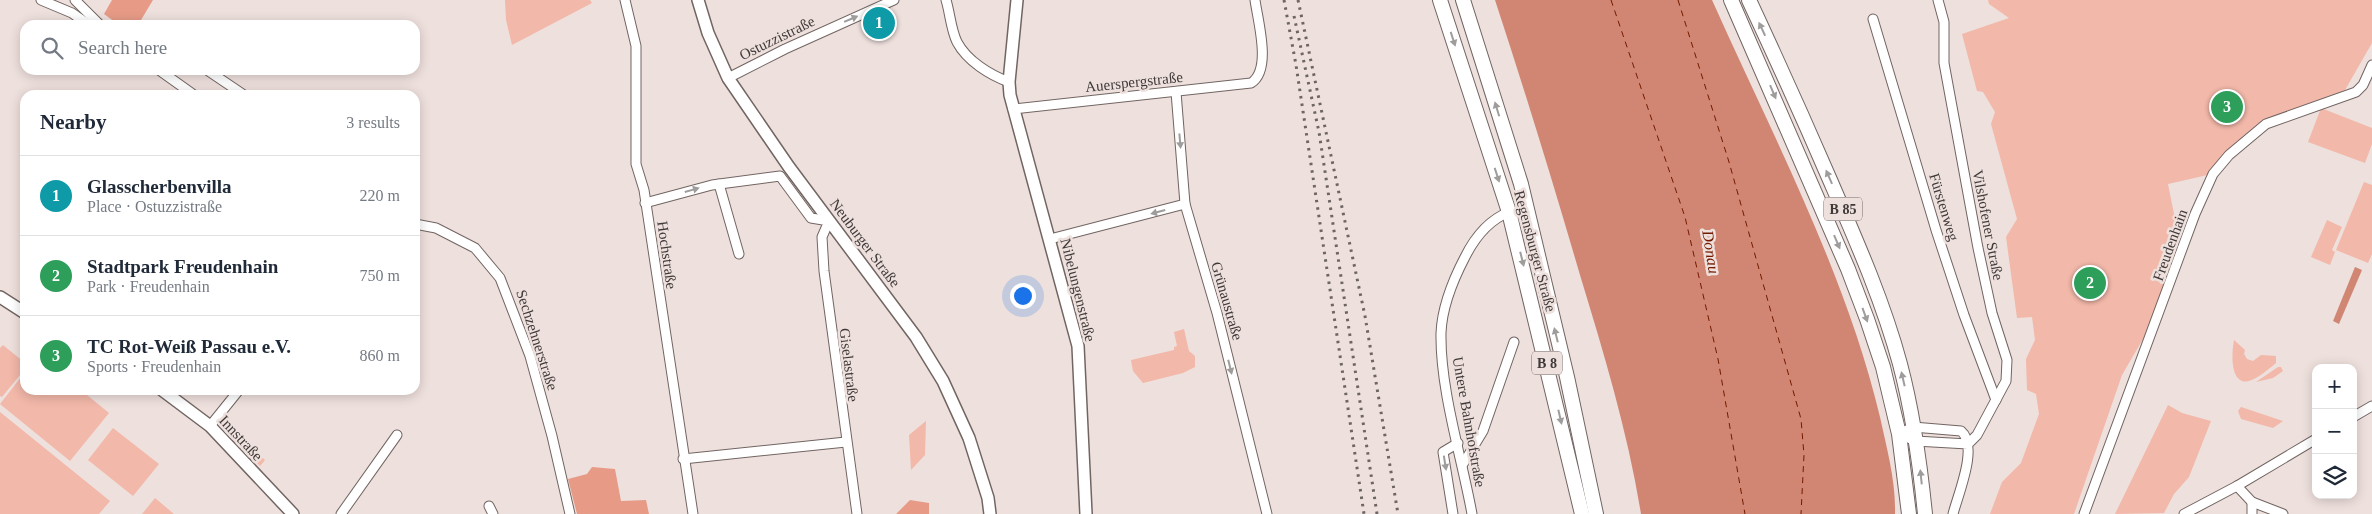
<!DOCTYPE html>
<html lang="en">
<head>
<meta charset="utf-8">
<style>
	body { margin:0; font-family:Georgia,serif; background:#f6f6f7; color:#1f2937 }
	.controls { position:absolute; right:15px; bottom:15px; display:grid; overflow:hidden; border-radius:10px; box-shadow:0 2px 12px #0003 }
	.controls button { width:45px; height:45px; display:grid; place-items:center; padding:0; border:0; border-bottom:1px solid #e0e1e3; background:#fff; color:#1f2937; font:25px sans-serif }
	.you { position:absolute; left:1022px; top:295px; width:18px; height:18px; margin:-12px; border:4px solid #fff; border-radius:50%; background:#1a73e8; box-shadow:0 0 0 8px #1a73e833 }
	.badge { display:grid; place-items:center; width:32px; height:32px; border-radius:50%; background:#d93025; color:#fff; font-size:16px; font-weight:700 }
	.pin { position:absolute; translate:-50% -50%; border:2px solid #fff; box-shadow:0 1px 5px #0006 }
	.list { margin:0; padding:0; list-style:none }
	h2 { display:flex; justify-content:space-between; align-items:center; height:65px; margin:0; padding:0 20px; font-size:21px }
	h2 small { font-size:16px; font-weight:400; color:#747a83 }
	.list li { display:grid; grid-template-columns:32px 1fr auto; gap:15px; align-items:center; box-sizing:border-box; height:80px; padding:0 20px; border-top:1px solid #e0e1e3 }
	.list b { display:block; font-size:19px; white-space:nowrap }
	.list p { margin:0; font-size:16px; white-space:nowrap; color:#747a83 }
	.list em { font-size:16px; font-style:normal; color:#747a83 }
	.icon { flex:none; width:28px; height:28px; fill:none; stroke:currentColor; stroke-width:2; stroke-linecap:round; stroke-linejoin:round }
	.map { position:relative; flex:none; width:2372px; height:514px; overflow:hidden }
	.search { position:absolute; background:#fff; box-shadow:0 2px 12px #0003; left:20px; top:20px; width:400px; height:55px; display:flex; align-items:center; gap:12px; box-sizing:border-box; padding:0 18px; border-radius:15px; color:#747a83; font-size:19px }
	.panel { position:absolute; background:#fff; box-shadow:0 2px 12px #0003; left:20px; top:90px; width:400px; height:305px; border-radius:15px }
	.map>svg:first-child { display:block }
</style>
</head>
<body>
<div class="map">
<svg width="2372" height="514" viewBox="0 0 2372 514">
	<rect width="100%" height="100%" fill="#eee0dd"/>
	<!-- green -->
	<g fill="#f2b8a9">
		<path d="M505 0H590L592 3 512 45 506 20Z"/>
		<path d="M1988 0H2372V43L2345 90 2261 124 2212 174 2168 184 2181 249 2143 339 2122 375 2074 514H1990L2002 482 2021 463 2039 414 2036 394 2027 390 2026 359 2035 340 2032 317 2017 318 2006 237 2017 219 1991 124 1995 112 1983 92 1977 91 1962 34 2009 18 1989 4Z"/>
		<path d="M2321 108 2372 128V144L2365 163 2308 142Z"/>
		<path d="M2364 182 2372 185V254L2368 263 2336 250Z"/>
		<path d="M2327 220 2342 227 2332 250 2335 252 2330 265 2311 257Z"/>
		<path d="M1184 329 1189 351 1195 356V367L1183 373 1143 383 1133 371 1131 360 1174 350V347L1177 346 1174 332Z"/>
		<path d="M2234 340 2245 350 2244 354 2247 359 2253 361 2261 355 2276 356V363C2270 368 2251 385 2242 381 2230 376 2232 351 2234 340Z"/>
		<path d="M3 345 25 363V369L2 397 0 396V348Z"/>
		<path d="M2278 367H2281L2283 371 2273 378 2256 382Z"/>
		<path d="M25 372V390H81L109 413 70 461 0 404Z"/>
		<path d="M2168 405 2182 413 2211 421 2189 477 2174 494 2164 513 2115 514Z"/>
		<path d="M2241 407 2283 421 2273 428 2241 419 2238 411Z"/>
		<path d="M0 412 110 501 99 514H0Z"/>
		<path d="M926 421 925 455 911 470 909 435Z"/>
		<path d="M113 428 159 464 133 496 88 460Z"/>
		<path d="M245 443 265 460 260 466 242 447Z"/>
		<path d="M155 498 174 514H142Z"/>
	</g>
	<!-- forest -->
	<g fill="#e79b87">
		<path d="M112 0H153L138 25H119L104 14Z"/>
		<path d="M592 467 615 469 621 501 646 500 649 514H577L568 479 587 474Z"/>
		<path d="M910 500 929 503V514H896Z"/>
	</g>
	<!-- water -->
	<g fill="#d08672">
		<path d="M1495 0H1712C1772 134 1846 274 1880 417 1887 449 1896 482 1895 514H1641C1628 433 1604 354 1580 275 1553 183 1525 91 1495 0Z"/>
		<path d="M2355 267 2362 270 2339 324 2333 321Z"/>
	</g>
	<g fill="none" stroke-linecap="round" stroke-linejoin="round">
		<!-- ferry -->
		<g stroke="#731a00" stroke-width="1" stroke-dasharray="6 5" stroke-linecap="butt">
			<path d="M1611 0 1685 217 1718 359 1745 514"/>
			<path d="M1678 0 1729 162 1801 419 1804 455 1801 514"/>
		</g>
		<!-- minor casing -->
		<g stroke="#716562" stroke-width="11">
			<g id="minor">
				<path d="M41 0 72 13 89 25"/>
				<path d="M75 0 100 25"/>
				<path d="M625 0 636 46V164L644 190 693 514"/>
				<path d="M946 0C950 13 951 30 957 42 967 61 990 75 1009 82"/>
				<path d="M1938 0 1944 22V63L1978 248 1992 313 2007 360 2006 381 1977 435 1968 444 1915 441 1899 434 1913 427 1961 431C1979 446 1958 494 1953 514"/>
				<path d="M1873 19 1936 230 1964 315 1996 400"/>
				<path d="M159 70 194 95"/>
				<path d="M207 70 244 95"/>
				<path d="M728 78 785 49 894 0"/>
				<path d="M1176 92 1185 204 1217 313 1267 514"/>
				<path d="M1013 109 1251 83C1272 70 1258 22 1255 0"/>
				<path d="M719 184 739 254"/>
				<path d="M645 203 712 185 780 176 811 218 829 221 822 237 824 271 857 514"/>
				<path d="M415 224 436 228 475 248 500 278 530 356 552 436 570 514"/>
				<path d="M1050 239 1185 204"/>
				<path d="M2353 417 2372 406"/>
				<path d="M210 426 239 390"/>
				<path d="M683 459 846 442"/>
				<path d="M1463 464 1483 431 1514 342"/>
				<path d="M2237 486 2252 502 2283 514"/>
				<path d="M489 506 493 514"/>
				<path d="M341 514 397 435"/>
				<path d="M1453 514 1443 452 1458 443"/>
				<path d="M1472 514C1462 458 1440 390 1441 333 1442 307 1453 280 1465 257 1475 237 1489 220 1509 212"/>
				<path d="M2084 514 2195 214 2213 174 2229 155 2266 124 2356 92 2363 85 2372 65"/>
				<path d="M2184 514 2237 486 2316 439"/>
				<path d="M2252 514V502"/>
			</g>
		</g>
		<!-- tertiary casing -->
		<g stroke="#716562" stroke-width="14">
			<g id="tertiary">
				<path d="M698 0 708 33 728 78 789 167 916 337 943 381 969 438 988 498 990 514"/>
				<path d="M1017 0 1009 82 1010 95 1078 346 1086 514"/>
				<path d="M0 297 25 313"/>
				<path d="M162 390 210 426 293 514"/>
			</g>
		</g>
		<!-- primary casing -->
		<g stroke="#716562" stroke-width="16">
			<g id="primary">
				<path d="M1440 0 1509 212 1582 514"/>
				<path d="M1463 0 1521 184 1567 377 1596 514"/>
				<path d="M1731 0 1848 269 1867 319 1883 367 1899 434 1909 514"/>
				<path d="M1749 0C1777 60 1804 120 1830 180 1856 240 1883 301 1900 364 1913 413 1920 464 1925 514"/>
			</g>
		</g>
		<!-- minor -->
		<use href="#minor" stroke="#fff" stroke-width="9"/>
		<!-- tertiary -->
		<use href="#tertiary" stroke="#fff" stroke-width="11"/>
		<!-- primary -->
		<use href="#primary" stroke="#fff" stroke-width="14"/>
		<!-- rail -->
		<g stroke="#6d6563" stroke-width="3" stroke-dasharray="2.5 5" stroke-linecap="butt">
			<path d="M1284 0 1296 65 1364 514"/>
			<path d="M1298 0 1365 316 1398 514"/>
			<path d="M1294 16 1319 132 1377 514"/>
		</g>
	</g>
	<!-- one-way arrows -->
	<defs><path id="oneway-solid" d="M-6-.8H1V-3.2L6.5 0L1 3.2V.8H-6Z" transform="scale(1.25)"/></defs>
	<g fill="#9f9c9c">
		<use href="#oneway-solid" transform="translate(851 19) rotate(-23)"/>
		<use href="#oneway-solid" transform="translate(1762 29) rotate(-115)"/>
		<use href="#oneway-solid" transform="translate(1453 39) rotate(72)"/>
		<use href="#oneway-solid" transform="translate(1773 92) rotate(67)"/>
		<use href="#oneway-solid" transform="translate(1497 109) rotate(-107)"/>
		<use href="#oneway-solid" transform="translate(1180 141) rotate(85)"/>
		<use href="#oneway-solid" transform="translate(1497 175) rotate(72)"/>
		<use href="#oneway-solid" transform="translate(1829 177) rotate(-114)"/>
		<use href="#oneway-solid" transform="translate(692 190) rotate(-16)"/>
		<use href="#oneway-solid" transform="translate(1158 212) rotate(165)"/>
		<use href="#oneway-solid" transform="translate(1837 242) rotate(67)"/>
		<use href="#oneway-solid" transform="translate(1522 259) rotate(76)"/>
		<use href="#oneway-solid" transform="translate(1865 315) rotate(70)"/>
		<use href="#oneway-solid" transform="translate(1556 335) rotate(-104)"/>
		<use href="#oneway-solid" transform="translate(1230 367) rotate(76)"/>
		<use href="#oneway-solid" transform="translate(1903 379) rotate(-103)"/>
		<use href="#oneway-solid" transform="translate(1560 417) rotate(77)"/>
		<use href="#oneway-solid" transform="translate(1445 463) rotate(81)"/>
		<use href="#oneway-solid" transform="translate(1921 477) rotate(-96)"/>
	</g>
	<g text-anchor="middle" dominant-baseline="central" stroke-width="5" stroke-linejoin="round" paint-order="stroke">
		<!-- shield labels -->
		<g fill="#eee0dd" stroke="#746b6a" stroke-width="1">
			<rect x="1824" y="197.5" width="38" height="23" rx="4"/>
			<rect x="1532" y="351.5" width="30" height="23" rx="4"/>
		</g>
		<g font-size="14" font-weight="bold" fill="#3f3938">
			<text x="1843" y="209">B 85</text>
			<text x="1547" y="363">B 8</text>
		</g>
		<!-- street labels -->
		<g font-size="15" fill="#3f3938" stroke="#eee0dd">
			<text transform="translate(777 38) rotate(-26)">Ostuzzistraße</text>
			<text transform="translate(1134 82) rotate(-6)">Auerspergstraße</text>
			<text transform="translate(1944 207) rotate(73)">Fürstenweg</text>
			<text transform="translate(1988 225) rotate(79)">Vilshofener Straße</text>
			<text transform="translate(865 243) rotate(53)">Neuburger Straße</text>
			<text transform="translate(2170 245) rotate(-70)">Freudenhain</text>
			<text transform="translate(1535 251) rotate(75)">Regensburger Straße</text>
			<text transform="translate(667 255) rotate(82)">Hochstraße</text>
			<text transform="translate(1078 290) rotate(76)">Nibelungenstraße</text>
			<text transform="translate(1227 301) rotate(74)">Grünaustraße</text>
			<text transform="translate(537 340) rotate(72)">Sechzehnerstraße</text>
			<text transform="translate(849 365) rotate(83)">Giselastraße</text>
			<text transform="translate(1469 422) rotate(80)">Untere Bahnhofstraße</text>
			<text transform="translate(241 438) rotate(47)">Innstraße</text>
		</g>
		<!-- water labels -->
		<g font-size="16" font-style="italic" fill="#731a00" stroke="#eee0dd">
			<text transform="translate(1711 252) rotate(81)">Donau</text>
		</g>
	</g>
</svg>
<div class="controls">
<button>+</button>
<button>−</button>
<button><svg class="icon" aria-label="layers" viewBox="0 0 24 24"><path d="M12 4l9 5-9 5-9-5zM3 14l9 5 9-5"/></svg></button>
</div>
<div class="you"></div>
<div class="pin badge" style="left:879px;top:23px;background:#0f9aa8">1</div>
<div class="pin badge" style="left:2090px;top:283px;background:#2e9e5b">2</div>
<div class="pin badge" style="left:2227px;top:107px;background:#2e9e5b">3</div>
<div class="search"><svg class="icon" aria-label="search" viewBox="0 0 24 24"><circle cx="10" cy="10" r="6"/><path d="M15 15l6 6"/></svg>Search here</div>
<section class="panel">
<h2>Nearby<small>3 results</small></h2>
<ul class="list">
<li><span class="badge" style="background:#0f9aa8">1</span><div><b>Glasscherbenvilla</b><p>Place · Ostuzzistraße</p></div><em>220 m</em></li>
<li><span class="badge" style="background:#2e9e5b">2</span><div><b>Stadtpark Freudenhain</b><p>Park · Freudenhain</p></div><em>750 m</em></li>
<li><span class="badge" style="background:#2e9e5b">3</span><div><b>TC Rot-Weiß Passau e.V.</b><p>Sports · Freudenhain</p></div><em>860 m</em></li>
</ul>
</section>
</div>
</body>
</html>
